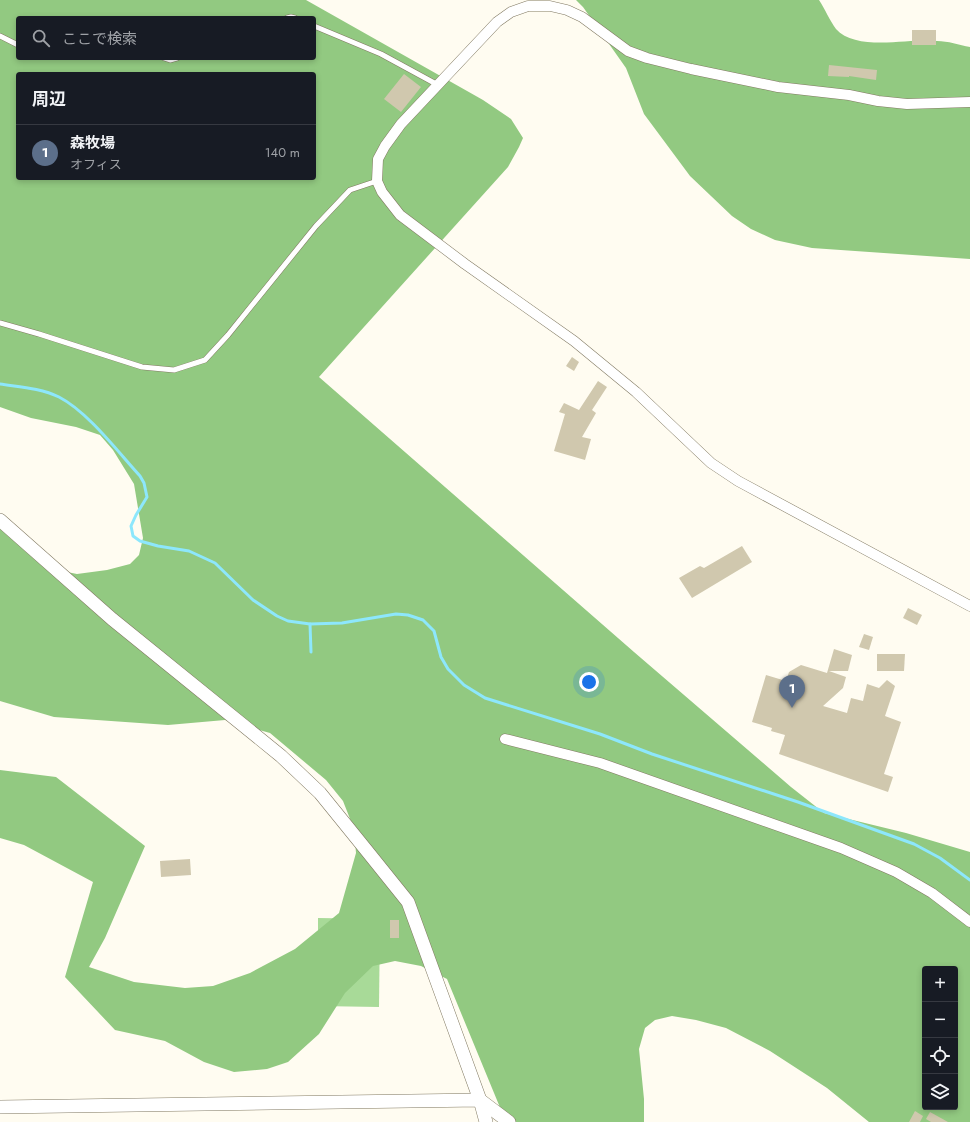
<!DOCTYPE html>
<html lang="ja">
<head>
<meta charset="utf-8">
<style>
	body { margin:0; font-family:Jost,"Noto Sans JP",sans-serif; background:#242831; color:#f1f3f6 }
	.controls { position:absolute; right:12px; bottom:12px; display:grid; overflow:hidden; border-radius:4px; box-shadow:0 2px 6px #0003 }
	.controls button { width:36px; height:36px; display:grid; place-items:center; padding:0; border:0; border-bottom:1px solid #363941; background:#171b24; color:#f1f3f6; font:20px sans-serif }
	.you { position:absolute; left:589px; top:682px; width:14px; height:14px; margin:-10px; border:3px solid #fff; border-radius:50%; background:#1a73e8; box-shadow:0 0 0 6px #1a73e833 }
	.badge { display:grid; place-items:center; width:26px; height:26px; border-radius:50%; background:#0f766e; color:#fff; font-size:13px; font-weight:700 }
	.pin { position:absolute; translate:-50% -33px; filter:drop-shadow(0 1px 2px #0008) }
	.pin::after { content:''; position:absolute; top:21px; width:14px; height:12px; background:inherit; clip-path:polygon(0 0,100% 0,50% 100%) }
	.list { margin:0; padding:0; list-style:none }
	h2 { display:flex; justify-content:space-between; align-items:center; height:52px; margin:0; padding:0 16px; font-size:17px }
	h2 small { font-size:13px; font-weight:400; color:#9ea1a6 }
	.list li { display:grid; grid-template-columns:26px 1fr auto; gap:12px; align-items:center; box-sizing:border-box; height:56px; padding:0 16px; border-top:1px solid #363941 }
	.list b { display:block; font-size:15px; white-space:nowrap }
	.list p { margin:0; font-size:13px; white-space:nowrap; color:#9ea1a6 }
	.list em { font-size:13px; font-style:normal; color:#9ea1a6 }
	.icon { flex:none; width:22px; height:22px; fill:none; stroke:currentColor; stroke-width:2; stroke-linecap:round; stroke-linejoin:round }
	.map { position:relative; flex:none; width:970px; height:1122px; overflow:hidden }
	.search { position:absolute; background:#171b24; box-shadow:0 2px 6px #0003; left:16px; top:16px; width:300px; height:44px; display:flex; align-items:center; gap:10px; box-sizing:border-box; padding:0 14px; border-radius:4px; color:#9ea1a6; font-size:15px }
	.panel { position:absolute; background:#171b24; box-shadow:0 2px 6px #0003; left:16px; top:72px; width:300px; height:108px; border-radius:4px }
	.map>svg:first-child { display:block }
</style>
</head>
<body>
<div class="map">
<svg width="970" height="1122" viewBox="0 0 970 1122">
	<rect width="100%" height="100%" fill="#fffcf1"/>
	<!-- green -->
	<path fill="#a8da98" d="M318 918 380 919 379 1007 318 1006Z"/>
	<!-- forest -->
	<g fill="#92c981" fill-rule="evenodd">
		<path d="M0 0H306L483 100 511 119 523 138 519 147 508 167 319 377 634 652 791 787 824 813 906 833 970 852V1122H869L827 1088 770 1051 726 1028 696 1020 672 1016 655 1020 645 1028 639 1049 644 1099V1122H506L447 979 421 966 395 961 373 966 345 993 319 1034 288 1062 267 1069 234 1072 204 1062 165 1041 115 1030 65 977 93 882 24 845 0 838V770L56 777 145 846 105 938 89 967 134 982 185 988 213 986 250 973 295 949 339 913 356 853 354 829 343 801 326 780 270 733 225 720 168 725 54 717 0 701V522L25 551 47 568 77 574 107 570 130 564 139 555 143 538 134 484 113 450 100 435 76 427 31 418 0 407ZM18 18H314V58H18ZM18 74H314V178H18ZM925 969H955V1107H925Z"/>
		<path d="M576 0H819C825 9 830 21 836 29 856 52 909 38 937 41 948 41 959 45 970 47V259L812 248 775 240 751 229 732 216 690 176 644 114 626 68 583 7Z"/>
	</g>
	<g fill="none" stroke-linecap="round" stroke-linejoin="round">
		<!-- stream -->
		<g stroke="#8de7fc" stroke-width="3">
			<path d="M0 384C20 387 41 388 59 397 88 412 118 452 140 476L144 483 147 497 136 515 131 526 133 536 140 541 158 546 189 551 215 563 253 600 277 616 288 621 310 624 342 623 396 614 408 615 423 620 434 631 441 657 448 669 464 685 485 698 600 734 652 754 798 802 914 844 940 858 970 880"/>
			<path d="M310 624 311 652"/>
		</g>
	</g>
	<!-- building -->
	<g fill="#d0c8ae">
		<rect x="912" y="30" width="24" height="15"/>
		<path d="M829 65 877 70 876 80 849 76V77L828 76Z"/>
		<path d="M404 74 421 87 401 112 384 99Z"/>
		<path d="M572 357 579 362 574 371 566 366Z"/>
		<path d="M598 381 607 387 592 410 596 413 582 437 591 439 585 460 554 451 565 414 559 412 564 403 579 410Z"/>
		<path d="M742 546 752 562 692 598 679 578 700 566 704 568Z"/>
		<path d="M908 608 922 615 917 625 903 618Z"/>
		<path d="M864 634 873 637 869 650 859 647Z"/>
		<path d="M834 649 852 655 848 671H829L846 677 843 688 823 706 847 713 851 698 863 701 867 684 879 688 887 680 895 686 885 716 901 722 884 774 893 777 888 792 779 754 785 735 771 731 772 728 752 722 766 675 786 681 789 672 801 665 827 673Z"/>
		<path d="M877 654H905L904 671H877Z"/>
		<path d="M190 859 191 875 161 877 160 861Z"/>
		<rect x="390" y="920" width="9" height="18"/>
		<path d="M915 1111 923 1116 920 1122H909Z"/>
		<path d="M930 1112 948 1122H931L926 1119Z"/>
	</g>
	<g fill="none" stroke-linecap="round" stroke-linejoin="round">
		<!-- service casing -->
		<g stroke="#827a63" stroke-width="6">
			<g id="service">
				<path d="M287 18 291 17 295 18"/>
				<path d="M314 26 381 54 438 85"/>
				<path d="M0 36 18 45"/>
				<path d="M164 58 170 60 177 58"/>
				<path d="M0 323 39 334 142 367 174 370 205 360 228 335 316 226 350 190 377 181"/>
			</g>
		</g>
		<!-- minor casing -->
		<g stroke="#827a63" stroke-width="11">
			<g id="minor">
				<path d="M970 102 907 104 878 101 849 95 778 87 691 69 647 58 628 51 582 17 567 10 550 6H528L511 12 497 22 401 124 385 146 378 159 377 181 382 192 400 215 465 264 574 341 636 392 711 463 738 481 970 606"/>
				<path d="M505 739 600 763 841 848 896 872 932 893 970 922"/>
			</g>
		</g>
		<!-- tertiary casing -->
		<g stroke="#827a63" stroke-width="14">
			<g id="tertiary">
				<path d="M0 520 112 619 281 756 320 793 367 851 408 902 480 1100 486 1122"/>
				<path d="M0 1107 480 1100 509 1122"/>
			</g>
		</g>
		<!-- service -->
		<use href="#service" stroke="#fff" stroke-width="5"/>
		<!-- minor -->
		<use href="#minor" stroke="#fff" stroke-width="10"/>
		<!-- tertiary -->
		<use href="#tertiary" stroke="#fff" stroke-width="13"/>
	</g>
</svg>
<div class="controls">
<button>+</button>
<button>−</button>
<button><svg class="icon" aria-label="locate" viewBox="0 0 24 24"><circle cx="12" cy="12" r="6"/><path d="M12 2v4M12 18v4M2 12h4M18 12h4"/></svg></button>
<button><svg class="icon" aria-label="layers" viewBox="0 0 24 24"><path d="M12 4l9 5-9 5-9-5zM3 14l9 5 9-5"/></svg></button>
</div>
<div class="you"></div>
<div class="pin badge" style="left:792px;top:708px;background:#5c6f8a">1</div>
<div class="search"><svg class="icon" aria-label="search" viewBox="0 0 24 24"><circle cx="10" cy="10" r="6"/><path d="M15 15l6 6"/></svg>ここで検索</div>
<section class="panel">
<h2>周辺<small></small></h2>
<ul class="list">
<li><span class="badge" style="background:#5c6f8a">1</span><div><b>森牧場</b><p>オフィス</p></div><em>140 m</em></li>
</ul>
</section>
</div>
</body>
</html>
